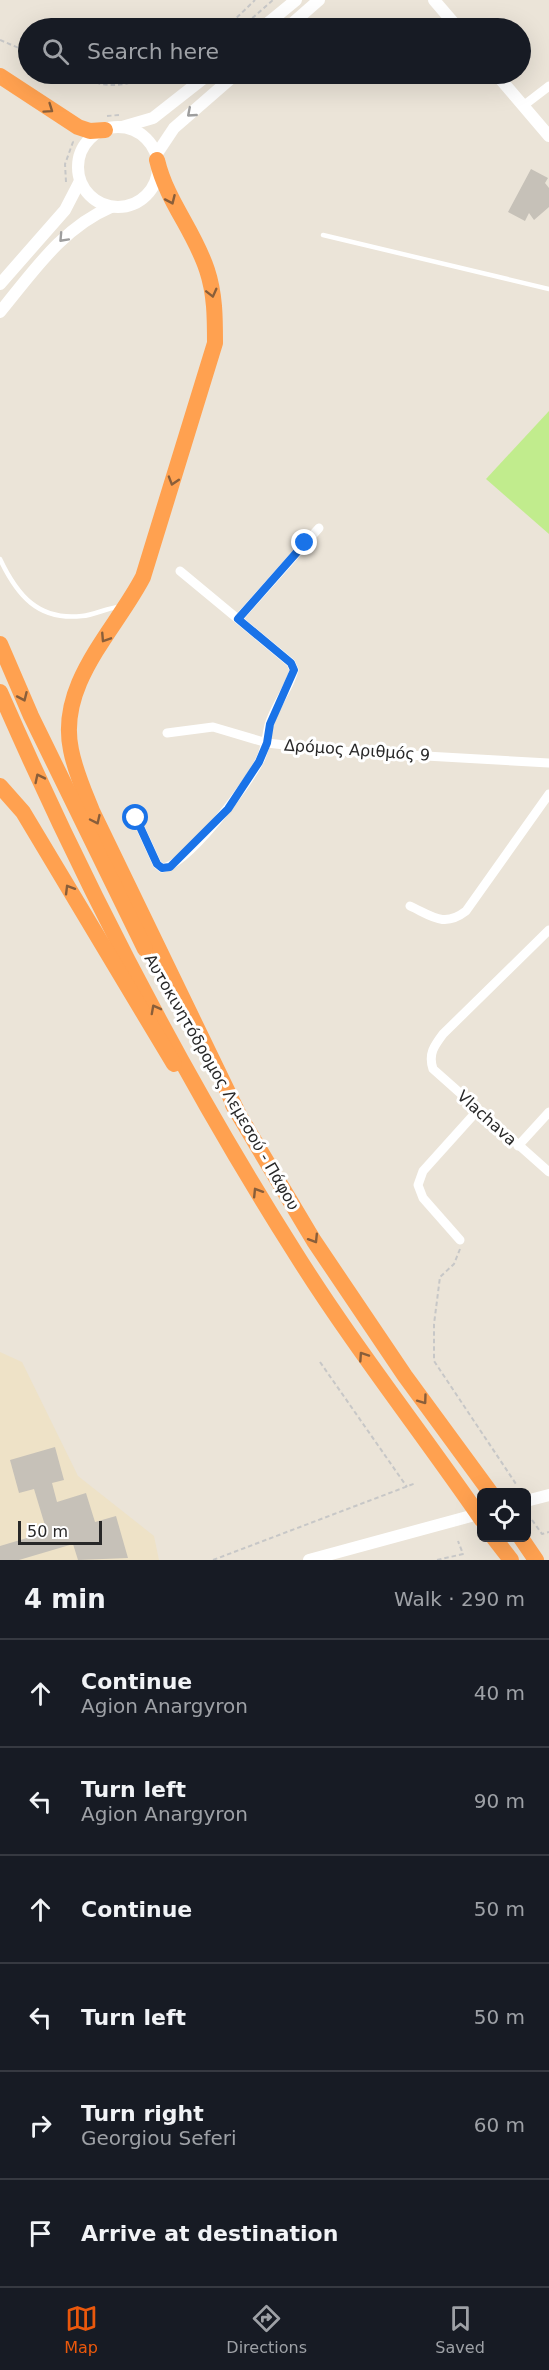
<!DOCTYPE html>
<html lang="en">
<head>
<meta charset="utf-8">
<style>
	body { margin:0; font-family:"DejaVu Sans",sans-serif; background:#20242c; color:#f1f3f6 }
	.controls { position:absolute; right:18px; bottom:18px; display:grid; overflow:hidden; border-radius:9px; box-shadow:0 6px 24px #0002 }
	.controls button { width:54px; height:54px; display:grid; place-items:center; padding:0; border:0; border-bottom:2px solid #363941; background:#171b24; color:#f1f3f6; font:30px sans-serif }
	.scale { position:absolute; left:18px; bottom:15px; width:84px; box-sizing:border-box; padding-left:6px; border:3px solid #282828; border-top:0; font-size:16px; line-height:21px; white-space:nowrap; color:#282828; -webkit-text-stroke:4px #fff; paint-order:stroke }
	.stop { position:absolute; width:18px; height:18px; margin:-14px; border:4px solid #1a73e8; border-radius:50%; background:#fff }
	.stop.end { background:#1a73e8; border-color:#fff; box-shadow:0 2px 6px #0008 }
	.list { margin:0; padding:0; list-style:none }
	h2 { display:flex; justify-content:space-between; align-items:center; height:78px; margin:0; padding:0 24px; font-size:26px }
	h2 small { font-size:20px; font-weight:400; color:#9ea1a6 }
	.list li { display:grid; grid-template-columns:39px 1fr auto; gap:18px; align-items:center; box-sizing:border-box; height:108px; padding:0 24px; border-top:2px solid #363941 }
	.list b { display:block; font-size:22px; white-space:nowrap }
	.list p { margin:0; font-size:20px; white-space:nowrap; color:#9ea1a6 }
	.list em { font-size:20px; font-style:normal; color:#9ea1a6 }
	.icon { flex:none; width:33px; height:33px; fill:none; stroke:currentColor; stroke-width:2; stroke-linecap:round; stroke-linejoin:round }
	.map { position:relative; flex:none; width:549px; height:1560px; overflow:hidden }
	.search { position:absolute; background:#171b24; box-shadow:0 6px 24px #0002; left:18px; right:18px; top:18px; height:66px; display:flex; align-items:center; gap:15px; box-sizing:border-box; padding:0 21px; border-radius:33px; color:#9ea1a6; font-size:22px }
	.sheet { height:726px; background:#171b24 }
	nav { display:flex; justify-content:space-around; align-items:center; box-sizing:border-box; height:84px; border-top:2px solid #363941; background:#171b24; font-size:16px; color:#9ea1a6 }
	nav a { display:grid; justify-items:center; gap:3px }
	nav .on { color:#ea580c }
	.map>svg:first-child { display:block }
</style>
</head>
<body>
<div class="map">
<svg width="549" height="1560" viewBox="0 0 549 1560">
	<rect width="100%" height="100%" fill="#ebe4d8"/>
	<!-- education -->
	<path fill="#eee2c7" d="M0 1352 22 1362 78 1476 154 1536 159 1560H0Z"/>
	<!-- pitch -->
	<path fill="#c1ec8d" d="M549 411V534L486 479Z"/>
	<!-- building -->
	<g fill="#c6c1b8">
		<path d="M531 169 548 178 545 183 549 188V207L534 220 529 213 525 221 508 212Z"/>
		<path d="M55 1447 64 1480 52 1483 57 1502 86 1493 95 1522 116 1516 128 1558 78 1560 73 1544 19 1560H0V1546L47 1532 34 1489 19 1493 10 1460Z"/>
	</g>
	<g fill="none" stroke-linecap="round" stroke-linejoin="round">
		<!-- path -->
		<g stroke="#c7c7c7" stroke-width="2" stroke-dasharray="4.5 3" stroke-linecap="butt">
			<path d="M226 28 255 0"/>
			<path d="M241 28 273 0"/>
			<path d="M0 40 28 52"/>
			<path d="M75 74C107 91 124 86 158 74"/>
			<path d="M107 116 119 115"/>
			<path d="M66 182 65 164 73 142 70 140"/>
			<path d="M460 1249 454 1264 440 1277 434 1324V1361L516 1484"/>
			<path d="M320 1362 407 1487"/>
			<path d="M532 1520 542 1534 549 1532"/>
			<path d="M213 1560 416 1483"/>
			<path d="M437 1560 463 1554 458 1541"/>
		</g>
		<!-- lane -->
		<g stroke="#fff" stroke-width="4.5">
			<path d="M323 235 549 289"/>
			<path d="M0 559C17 595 38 621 82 616 95 615 106 608 119 607"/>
		</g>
		<!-- street -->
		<g stroke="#fff" stroke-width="9">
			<path d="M523 106 549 86"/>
			<path d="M238 619 319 528"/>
			<path d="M167 733 213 727 267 743 338 751 549 763"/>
			<path d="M136 818 157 864 162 868C187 866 249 783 260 760 266 748 266 737 269 725 275 705 289 689 294 670L291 663 180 571"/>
			<path d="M410 906C432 916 444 928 466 911L549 794"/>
			<path d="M549 930 443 1034C434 1046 428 1054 433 1069L549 1172"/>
			<path d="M518 1146 549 1112"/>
			<path d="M460 1240 423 1198 418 1185 423 1171 477 1111"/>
		</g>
		<!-- secondary -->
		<g stroke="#fff" stroke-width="12">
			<path d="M434 0 458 28"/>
			<path d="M262 28 296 0"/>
			<path d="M287 28 319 0"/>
			<path d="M496 74 549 136"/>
			<path d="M122 127 153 118 209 74"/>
			<circle cx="118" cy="167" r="40"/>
			<path d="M156 155 174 128 236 74"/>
			<path d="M0 284 65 210 80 181"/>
			<path d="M0 312C33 272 62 228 111 207"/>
			<path d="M526 1501 549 1495"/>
			<path d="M309 1560 482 1513"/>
		</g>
		<!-- highway -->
		<g stroke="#ffa150" stroke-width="16">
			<path d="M0 76 78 127 90 131 105 130"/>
			<path d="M157 160C167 202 194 230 207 270 215 294 215 318 215 343L143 577C115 631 57 684 71 750 75 771 84 791 92 811L238 1113"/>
			<path d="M0 644 31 716 145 949"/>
			<path d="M0 692C84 884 182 1074 294 1251 352 1344 420 1430 482 1520"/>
			<path d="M0 786 23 812 174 1064"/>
			<path d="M233 1105 314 1241 405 1376 490 1492"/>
			<path d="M494 1538 511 1560"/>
			<path d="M521 1538 536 1560"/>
		</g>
	</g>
	<!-- one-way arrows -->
	<defs><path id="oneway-chevron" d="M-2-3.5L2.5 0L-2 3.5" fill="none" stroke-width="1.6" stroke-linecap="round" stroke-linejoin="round" transform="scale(1.5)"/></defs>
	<g stroke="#895e3a">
		<use href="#oneway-chevron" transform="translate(49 109) rotate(35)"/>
		<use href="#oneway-chevron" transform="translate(171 200) rotate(66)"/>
		<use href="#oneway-chevron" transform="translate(212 293) rotate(76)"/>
		<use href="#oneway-chevron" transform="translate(173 481) rotate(107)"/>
		<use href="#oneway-chevron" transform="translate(105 638) rotate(123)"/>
		<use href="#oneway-chevron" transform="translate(23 697) rotate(66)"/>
		<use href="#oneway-chevron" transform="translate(39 778) rotate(-116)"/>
		<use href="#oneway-chevron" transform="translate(96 820) rotate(65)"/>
		<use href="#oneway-chevron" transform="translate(69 889) rotate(-121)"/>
		<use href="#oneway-chevron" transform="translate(155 1009) rotate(-118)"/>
		<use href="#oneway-chevron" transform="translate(257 1192) rotate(-122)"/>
		<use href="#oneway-chevron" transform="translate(314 1239) rotate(58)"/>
		<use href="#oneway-chevron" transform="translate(363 1356) rotate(-124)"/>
		<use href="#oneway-chevron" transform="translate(423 1400) rotate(54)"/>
	</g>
	<g stroke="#9e9e9e">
		<use href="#oneway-chevron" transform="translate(191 113) rotate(139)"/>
		<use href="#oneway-chevron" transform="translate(63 238) rotate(133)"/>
	</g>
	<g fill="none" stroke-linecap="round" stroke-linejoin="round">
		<!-- route -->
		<path stroke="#1a73e8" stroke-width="8" d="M136 818 157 864 162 868 170 867 228 809 259 762 267 743 270 724 294 670 291 663 238 619 305 543"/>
	</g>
	<g text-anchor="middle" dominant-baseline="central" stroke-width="6" stroke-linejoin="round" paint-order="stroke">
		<!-- street labels -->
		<g font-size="16" fill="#282828" stroke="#fff">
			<text transform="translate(357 750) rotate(4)">Δρόμος Αριθμός 9</text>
			<text transform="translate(222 1082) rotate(60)">Αυτοκινητόδρομος Λεμεσού - Πάφου</text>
			<text transform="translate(487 1118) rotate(42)">Vlachava</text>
		</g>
	</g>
</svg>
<div class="controls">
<button><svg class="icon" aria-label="locate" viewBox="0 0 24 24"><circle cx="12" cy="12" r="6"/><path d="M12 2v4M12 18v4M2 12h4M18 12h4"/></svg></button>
</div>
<div class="scale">50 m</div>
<div class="stop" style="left:136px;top:818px"></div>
<div class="stop end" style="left:305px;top:543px"></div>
<div class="search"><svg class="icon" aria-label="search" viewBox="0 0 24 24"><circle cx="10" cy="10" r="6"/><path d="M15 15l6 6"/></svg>Search here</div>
</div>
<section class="sheet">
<h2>4 min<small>Walk · 290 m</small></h2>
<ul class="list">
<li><svg class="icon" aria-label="ahead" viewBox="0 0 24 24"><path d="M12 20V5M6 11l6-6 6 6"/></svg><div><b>Continue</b><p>Agion Anargyron</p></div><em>40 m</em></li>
<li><svg class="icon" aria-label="left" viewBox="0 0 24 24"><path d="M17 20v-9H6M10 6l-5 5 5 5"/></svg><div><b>Turn left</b><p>Agion Anargyron</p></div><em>90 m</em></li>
<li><svg class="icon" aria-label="ahead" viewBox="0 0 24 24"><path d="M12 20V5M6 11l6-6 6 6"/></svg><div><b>Continue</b></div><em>50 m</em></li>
<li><svg class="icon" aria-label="left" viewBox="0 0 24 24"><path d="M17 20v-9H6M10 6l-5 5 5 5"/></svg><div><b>Turn left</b></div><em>50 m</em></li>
<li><svg class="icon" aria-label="right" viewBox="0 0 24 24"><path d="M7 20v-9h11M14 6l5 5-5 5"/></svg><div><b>Turn right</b><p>Georgiou Seferi</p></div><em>60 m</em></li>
<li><svg class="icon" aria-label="arrive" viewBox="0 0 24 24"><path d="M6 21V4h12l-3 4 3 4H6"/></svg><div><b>Arrive at destination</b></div></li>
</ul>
</section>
<nav>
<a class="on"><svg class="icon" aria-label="map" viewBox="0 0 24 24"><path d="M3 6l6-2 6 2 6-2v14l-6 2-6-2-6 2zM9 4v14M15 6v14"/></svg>Map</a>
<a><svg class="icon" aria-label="directions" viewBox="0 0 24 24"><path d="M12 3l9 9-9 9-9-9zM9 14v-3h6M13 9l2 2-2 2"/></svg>Directions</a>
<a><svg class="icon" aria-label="saved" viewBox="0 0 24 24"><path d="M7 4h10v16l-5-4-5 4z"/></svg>Saved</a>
</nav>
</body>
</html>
